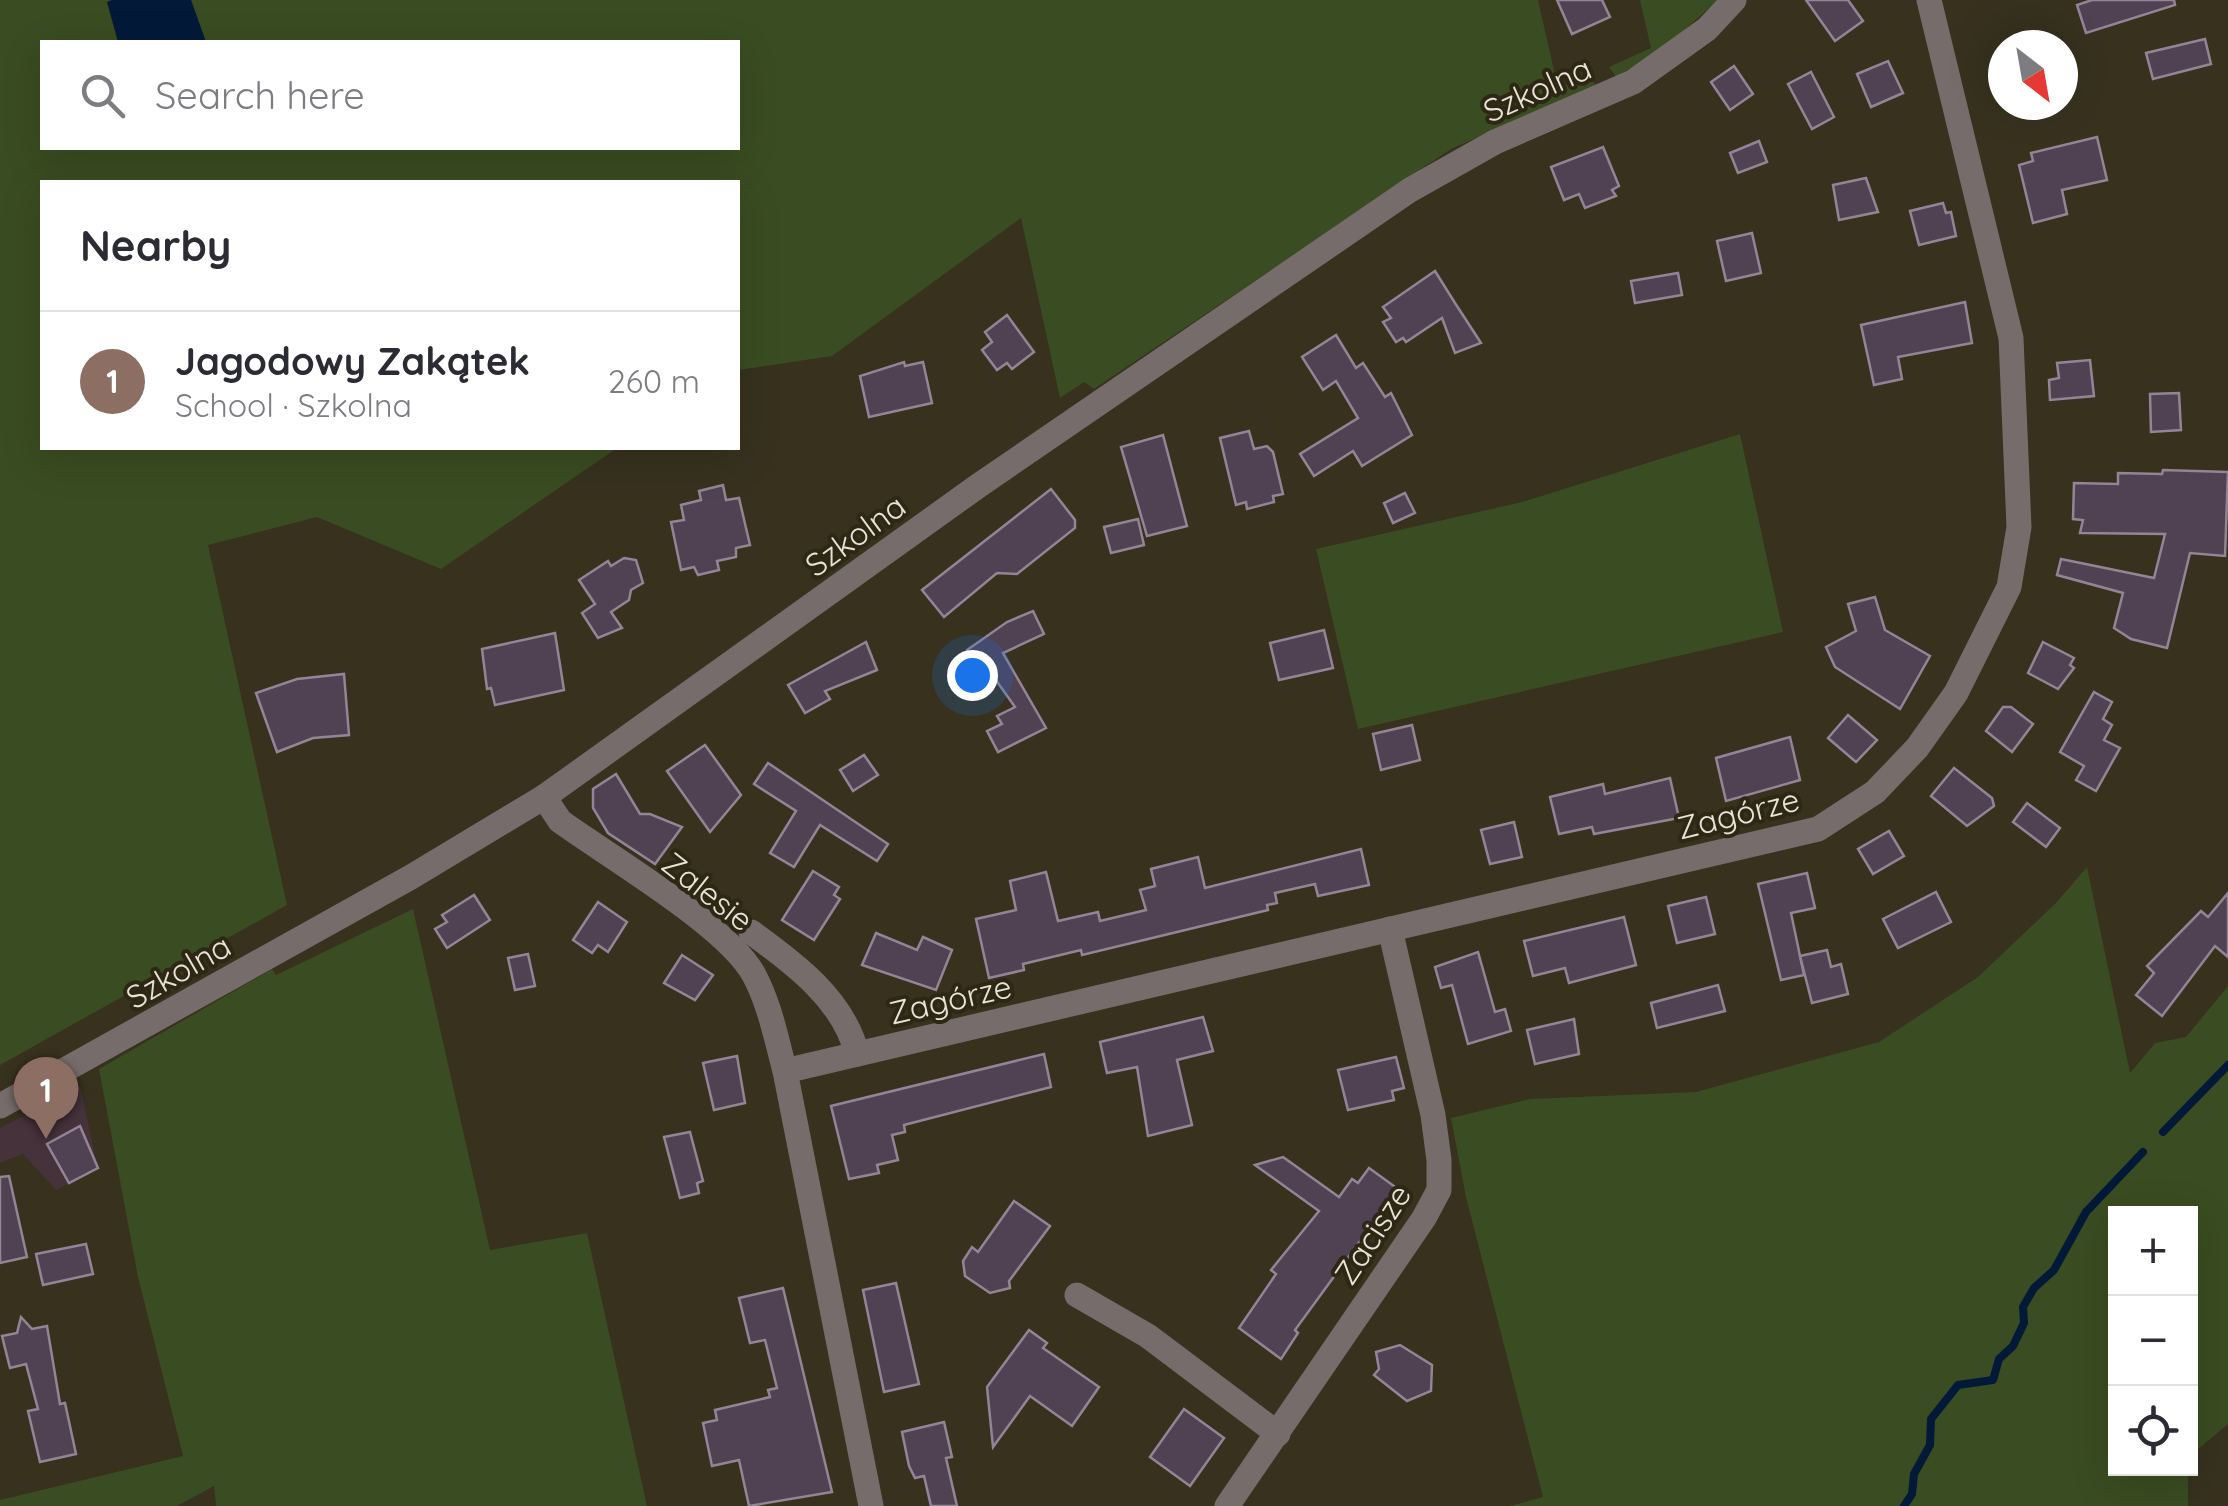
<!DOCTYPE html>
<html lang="en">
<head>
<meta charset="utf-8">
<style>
	body { margin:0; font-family:Quicksand,sans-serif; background:#f7f7f7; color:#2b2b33 }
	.controls { position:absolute; right:30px; bottom:30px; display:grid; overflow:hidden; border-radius:0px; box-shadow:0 10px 40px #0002 }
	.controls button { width:90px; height:90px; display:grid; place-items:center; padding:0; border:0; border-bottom:2px solid #e1e1e2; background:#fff; color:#2b2b33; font:50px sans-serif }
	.compass { position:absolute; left:1988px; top:30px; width:90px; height:90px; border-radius:50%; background:#fff; box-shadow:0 10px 40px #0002; rotate:149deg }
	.you { position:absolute; left:972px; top:675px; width:35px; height:35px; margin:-25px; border:8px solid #fff; border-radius:50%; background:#1a73e8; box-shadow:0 0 0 15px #1a73e833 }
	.badge { display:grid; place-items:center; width:65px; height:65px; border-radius:50%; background:#0b8043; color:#fff; font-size:32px; font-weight:700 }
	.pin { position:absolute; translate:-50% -82px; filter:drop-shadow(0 2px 5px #0008) }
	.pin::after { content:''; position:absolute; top:52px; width:35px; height:30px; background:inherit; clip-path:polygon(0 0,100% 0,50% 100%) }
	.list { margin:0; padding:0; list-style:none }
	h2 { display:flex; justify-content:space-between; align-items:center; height:130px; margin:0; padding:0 40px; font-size:42px }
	h2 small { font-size:32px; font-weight:400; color:#7c7c81 }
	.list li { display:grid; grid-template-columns:65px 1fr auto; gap:30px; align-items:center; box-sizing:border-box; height:140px; padding:0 40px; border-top:2px solid #e1e1e2 }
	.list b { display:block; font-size:38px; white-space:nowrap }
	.list p { margin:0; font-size:32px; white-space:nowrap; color:#7c7c81 }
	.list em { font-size:32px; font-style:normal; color:#7c7c81 }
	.icon { flex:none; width:55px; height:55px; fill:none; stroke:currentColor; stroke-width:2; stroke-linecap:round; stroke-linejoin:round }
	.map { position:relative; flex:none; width:2228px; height:1506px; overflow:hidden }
	.search { position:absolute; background:#fff; box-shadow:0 10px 40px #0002; left:40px; top:40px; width:700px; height:110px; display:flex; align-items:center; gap:25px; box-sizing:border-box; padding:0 35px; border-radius:0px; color:#7c7c81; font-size:38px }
	.panel { position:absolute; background:#fff; box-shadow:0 10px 40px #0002; left:40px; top:180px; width:700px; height:270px; border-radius:0px }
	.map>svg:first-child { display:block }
</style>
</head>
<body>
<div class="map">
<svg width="2228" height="1506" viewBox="0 0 2228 1506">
	<rect width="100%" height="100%" fill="#37311e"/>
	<!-- education -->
	<path fill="#45323a" d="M80 1086 98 1168 56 1190 23 1154 0 1163V1128Z"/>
	<!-- green -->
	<g fill="#3a4c21">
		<path d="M0 0H112L108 3 118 42H42V148H738V42H206L191 0H1538L1558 88 1590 75 1595 85 1451 149 1094 389 1084 382 1060 398 1021 218 832 356 738 370V182H42V448H617L441 569 317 517 208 545 287 905 0 1065Z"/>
		<path d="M1640 0H1718L1663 49 1616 77 1609 67 1651 48Z"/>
		<path d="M1740 434 1783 632 1358 729 1316 549 1522 502Z"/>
		<path d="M2087 867 2130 1073 2155 1043 2186 1037 2228 986V1424L2191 1455 2190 1214H2116V1468L2188 1469V1506H1510L1543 1497 1466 1197 1451 1118 1530 1099 1696 1092 1879 1042 1978 977 2056 903Z"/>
		<path d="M413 909 490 1250 587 1233 647 1506H216L214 1486 177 1506H0V1500L183 1456 138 1277 99 1069 272 969 276 975Z"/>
	</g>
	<!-- water -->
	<path fill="#031938" d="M112 0H191L206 42H118L107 2Z"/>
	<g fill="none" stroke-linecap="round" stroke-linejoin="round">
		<!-- stream -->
		<g stroke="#031938" stroke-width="8">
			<path d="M2163 1132 2228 1065"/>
			<path d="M1904 1506 1912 1494 1914 1474 1930 1445 1931 1419 1958 1385 1993 1380 1999 1359 2013 1346 2024 1323 2023 1307 2034 1288 2054 1270 2086 1212 2143 1152"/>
		</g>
	</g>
	<!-- building -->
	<g fill="#504252" stroke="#948495" stroke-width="2.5">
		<path d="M1557 0H1602L1610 17 1572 34Z"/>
		<path d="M1806 0H1848L1863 21 1835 41Z"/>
		<path d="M2092 0H2174L2175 5 2086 33 2077 5Z"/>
		<path d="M2205 39 2211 64 2153 79 2146 53Z"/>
		<path d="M1888 61 1903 93 1871 107 1857 74Z"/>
		<path d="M1734 66 1753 94 1730 110 1711 82Z"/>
		<path d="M1811 72 1834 117 1812 129 1788 84Z"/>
		<path d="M2097 137 2107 180 2062 190 2067 214 2033 223 2019 165 2033 161 2031 153Z"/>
		<path d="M1759 141 1767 162 1738 173 1730 153Z"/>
		<path d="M1603 147 1619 186 1612 190 1616 196 1585 208 1579 194 1564 200 1551 167Z"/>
		<path d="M1866 178 1878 212 1839 220 1833 185Z"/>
		<path d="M1943 203 1946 213 1951 212 1956 236 1919 245 1910 211Z"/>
		<path d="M1752 233 1761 273 1726 281 1717 241Z"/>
		<path d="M1435 271 1455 303 1481 343 1455 353 1442 318 1406 342 1403 338 1396 342 1383 322 1391 318 1383 307Z"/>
		<path d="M1678 273 1682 295 1635 303 1631 281Z"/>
		<path d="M1965 302 1972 343 1898 357 1902 379 1874 385 1861 325Z"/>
		<path d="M1007 315 1034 352 1012 369 1007 363 997 370 982 350 992 342 985 332Z"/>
		<path d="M1336 335 1356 368 1363 363 1385 397 1391 393 1412 435 1362 466 1353 451 1314 476 1300 454 1358 418 1336 381 1323 390 1302 357Z"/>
		<path d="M2090 360 2094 396 2050 400 2049 380 2059 378 2057 363Z"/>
		<path d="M904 362 905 366 923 362 932 403 869 417 860 376Z"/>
		<path d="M2179 393 2181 430 2151 432 2150 394Z"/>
		<path d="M1249 431 1254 449 1267 446 1273 452 1283 494 1273 496 1274 502 1247 509 1246 502 1236 505 1220 438Z"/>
		<path d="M1163 435 1187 526 1147 536 1121 447Z"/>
		<path d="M2163 470 2228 472 2225 556 2190 553 2167 648 2131 639 2114 628 2123 593 2057 575 2061 559 2154 578 2165 534 2080 533 2083 520 2073 519 2074 483 2118 484V473L2162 474Z"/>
		<path d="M723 485 726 500 739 498 750 545 736 548V557L717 561 719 570 698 575 694 567 681 570 671 522 684 520 681 505 701 500 699 491Z"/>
		<path d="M1051 489 1075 520V528L1017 574 997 573 944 617 922 590Z"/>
		<path d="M1405 493 1415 513 1393 523 1384 503Z"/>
		<path d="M1138 519 1144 545 1111 553 1104 527Z"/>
		<path d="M624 558 636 560 643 583 631 590 629 600 611 612 622 628 598 638 582 613 595 604 579 580 608 561 611 566Z"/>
		<path d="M1875 597 1885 630 1930 656 1900 709 1835 667 1826 647 1856 631 1848 604Z"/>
		<path d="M1033 611 1044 634 1003 653 1046 728 998 752 987 731 1002 724 997 716 1015 707 986 666 980 670 967 650 1007 622Z"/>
		<path d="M1324 630 1333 668 1279 680 1270 643Z"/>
		<path d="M555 633 564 690 495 705 491 688 487 689 482 649Z"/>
		<path d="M866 642 877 670 825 691 830 699 805 713 788 685Z"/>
		<path d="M2043 642 2074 658 2070 665 2074 668 2058 689 2028 673Z"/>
		<path d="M344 674 349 735 313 738 277 752 256 693 297 679Z"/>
		<path d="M2094 692 2112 702 2103 719 2112 725 2104 740 2120 748 2096 791 2076 780 2084 766 2060 752Z"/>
		<path d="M2003 707H2011L2033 724 2012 752 1986 731Z"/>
		<path d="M1848 715 1877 740 1856 762 1828 738Z"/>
		<path d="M1412 725 1420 760 1381 770 1373 734Z"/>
		<path d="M1790 737 1800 780 1726 801 1716 758Z"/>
		<path d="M705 745 741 795 710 832 667 771Z"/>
		<path d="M864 755 878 775 853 791 840 770Z"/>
		<path d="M768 763 888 844 877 861 820 825 794 867 770 853 796 811 754 784Z"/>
		<path d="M1954 768 1992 798 1994 806 1967 826 1931 796Z"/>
		<path d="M616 774 640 814H650L682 827 655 864 608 833 593 808V789Z"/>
		<path d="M1670 778 1679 818 1594 834 1592 827 1559 834 1550 797 1603 784 1605 794Z"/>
		<path d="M2027 803 2060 828 2046 847 2013 822Z"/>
		<path d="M1514 822 1522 857 1490 864 1481 830Z"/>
		<path d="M1889 831 1904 856 1873 874 1858 849Z"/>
		<path d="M1361 849 1369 885 1318 896 1315 884 1275 893 1277 903 1267 905 1268 910 1082 955 1081 950 1023 964 1024 970 989 978 976 919 1016 910 1010 881 1046 872 1058 921 1098 912 1100 921 1146 910 1140 890 1155 886 1151 869 1198 857 1205 888Z"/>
		<path d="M813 871 839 887 834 895 840 899 814 940 782 920Z"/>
		<path d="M1807 873 1815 908 1791 913 1804 975 1781 980 1758 884Z"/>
		<path d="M1936 892 1951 922 1898 948 1883 919Z"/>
		<path d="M2228 893V957L2215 946 2162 1016 2136 995 2154 973 2147 966 2201 911 2208 917Z"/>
		<path d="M474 895 490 920 447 948 435 929 447 922 442 915Z"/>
		<path d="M1706 897 1715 934 1677 943 1668 906Z"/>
		<path d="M598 902 627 922 608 952 598 945 592 953 573 940Z"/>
		<path d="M1624 917 1636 965 1569 983 1565 968 1533 976 1524 941Z"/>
		<path d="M876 933 917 950 923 937 952 950 936 990 862 965Z"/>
		<path d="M1827 950 1831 967 1841 964 1848 994 1812 1003 1800 956Z"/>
		<path d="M1478 952 1495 1012 1505 1009 1511 1031 1468 1044 1452 985 1441 988 1435 967Z"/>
		<path d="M528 954 535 986 515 990 508 958Z"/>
		<path d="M682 955 713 975 695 1000 664 983Z"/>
		<path d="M1718 985 1725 1011 1657 1028 1651 1003Z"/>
		<path d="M1203 1017 1213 1051 1177 1060 1192 1125 1148 1136 1137 1067 1107 1073 1100 1042Z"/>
		<path d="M1574 1019 1579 1054 1535 1064 1527 1030Z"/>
		<path d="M1044 1054 1051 1087 904 1125 905 1132 892 1135 898 1160 877 1165 879 1173 849 1179 831 1106Z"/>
		<path d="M737 1056 745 1103 714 1110 703 1063Z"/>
		<path d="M1396 1057 1404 1088 1392 1091 1394 1100 1348 1110 1338 1070Z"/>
		<path d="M80 1126 98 1168 69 1183 47 1144Z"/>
		<path d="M690 1132 703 1181 697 1183 699 1193 680 1198 664 1137Z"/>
		<path d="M1283 1157 1339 1197 1352 1179 1358 1183 1369 1168 1398 1189 1295 1330 1298 1333 1281 1359 1239 1328 1276 1274 1271 1270 1319 1211 1255 1165Z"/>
		<path d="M9 1176 27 1257 0 1263V1177Z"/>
		<path d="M1014 1201 1050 1226 1009 1281 1010 1288 990 1293 965 1276 963 1261 972 1247 978 1252Z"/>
		<path d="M86 1244 93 1274 43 1285 36 1254Z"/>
		<path d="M896 1283 919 1384 884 1392 863 1290Z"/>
		<path d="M783 1288 832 1492 749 1506 739 1460 712 1466 703 1423 717 1420 715 1410 770 1397 768 1390 777 1388 765 1340 750 1343 739 1298Z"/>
		<path d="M21 1317 32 1329 47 1326 60 1404 65 1403 76 1454 40 1462 28 1411 38 1409 26 1364 10 1368 2 1336 17 1333Z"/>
		<path d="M1029 1330 1047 1343 1043 1348 1099 1387 1072 1426 1030 1396 993 1447 987 1387Z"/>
		<path d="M1400 1345 1432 1365 1431 1391 1407 1401 1374 1375 1379 1369 1376 1352Z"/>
		<path d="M1184 1409 1224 1438 1190 1486 1150 1457Z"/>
		<path d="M944 1422 952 1457 946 1458 957 1506H931L924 1476 915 1478 909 1466 902 1432Z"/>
	</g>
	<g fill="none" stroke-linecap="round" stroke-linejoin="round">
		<!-- minor -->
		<g stroke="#776c6c" stroke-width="25">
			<path d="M544 797 560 821C608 856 728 926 754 975 770 1005 776 1038 785 1071L871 1506"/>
			<path d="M751 932C794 963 844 1000 857 1054"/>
			<path d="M785 1071 1818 829 1875 792 1917 748 1956 693 2009 587 2019 527 2011 338 1929 0"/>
			<path d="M0 1106 411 877 544 797 978 486 1410 190 1495 142 1633 82 1707 29 1734 0"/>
			<path d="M1077 1295 1148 1336 1278 1434"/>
			<path d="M1227 1506 1424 1218 1439 1190V1160L1433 1115 1390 929"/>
		</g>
	</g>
	<g text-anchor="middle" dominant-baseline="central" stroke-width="8" stroke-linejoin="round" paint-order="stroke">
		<!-- street labels -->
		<g font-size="32" fill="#e7e3d8" stroke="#2d2714">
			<text transform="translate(1537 89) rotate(-24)">Szkolna</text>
			<text transform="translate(855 535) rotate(-36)">Szkolna</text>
			<text transform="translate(1738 813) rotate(-14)">Zagórze</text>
			<text transform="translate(708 891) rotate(38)">Zalesie</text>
			<text transform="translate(178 971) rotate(-30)">Szkolna</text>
			<text transform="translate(950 999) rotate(-13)">Zagórze</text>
			<text transform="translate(1372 1234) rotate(-57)">Zacisze</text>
		</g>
	</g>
</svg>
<div class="controls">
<button>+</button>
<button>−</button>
<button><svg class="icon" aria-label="locate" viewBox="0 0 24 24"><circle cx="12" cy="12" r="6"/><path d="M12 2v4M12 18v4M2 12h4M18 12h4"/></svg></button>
</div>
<svg class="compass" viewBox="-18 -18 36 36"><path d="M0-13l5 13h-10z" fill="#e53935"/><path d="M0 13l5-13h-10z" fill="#7c7c81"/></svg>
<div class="you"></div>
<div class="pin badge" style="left:46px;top:1139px;background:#8d6e63">1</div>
<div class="search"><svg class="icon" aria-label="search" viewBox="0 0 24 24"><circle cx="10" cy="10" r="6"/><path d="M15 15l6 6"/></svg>Search here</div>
<section class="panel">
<h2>Nearby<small></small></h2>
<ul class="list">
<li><span class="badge" style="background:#8d6e63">1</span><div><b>Jagodowy Zakątek</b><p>School · Szkolna</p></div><em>260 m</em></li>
</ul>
</section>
</div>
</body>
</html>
